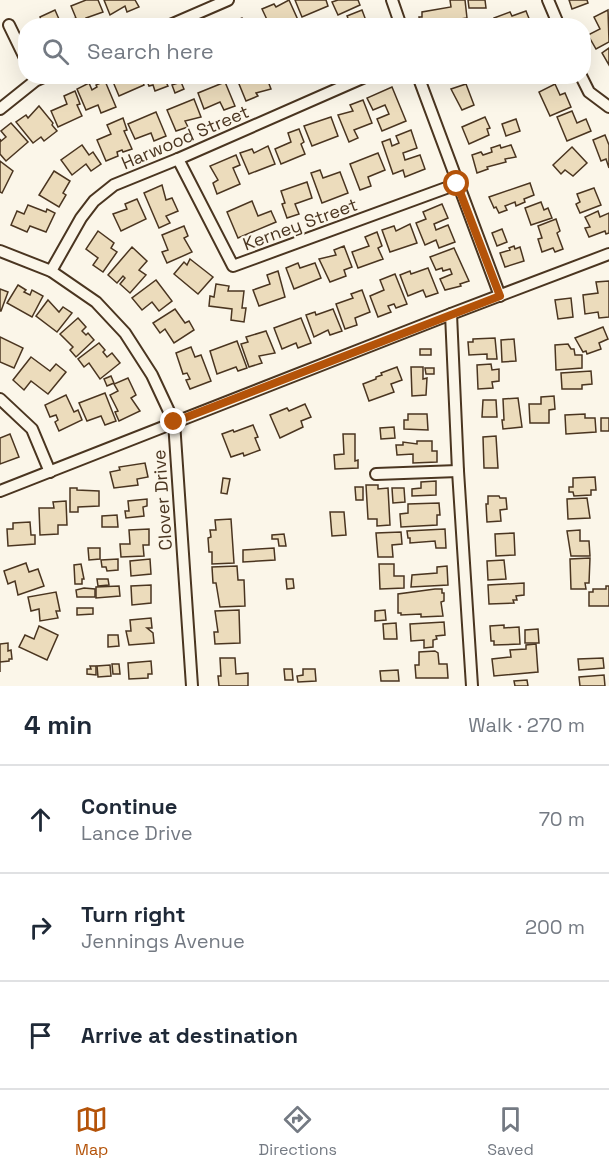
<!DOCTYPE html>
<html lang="en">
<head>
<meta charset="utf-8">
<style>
	body { margin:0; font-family:"Space Grotesk",sans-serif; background:#f2f2f3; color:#1f2937 }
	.stop { position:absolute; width:18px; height:18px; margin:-14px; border:4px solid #b45309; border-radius:50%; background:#fff }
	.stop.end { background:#b45309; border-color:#fff; box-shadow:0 2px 6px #0008 }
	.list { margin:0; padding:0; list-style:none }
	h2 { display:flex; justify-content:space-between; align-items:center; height:78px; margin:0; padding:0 24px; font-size:26px }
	h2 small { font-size:20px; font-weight:400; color:#747a83 }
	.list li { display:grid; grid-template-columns:39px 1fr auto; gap:18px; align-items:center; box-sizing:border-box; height:108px; padding:0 24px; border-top:2px solid #e0e1e3 }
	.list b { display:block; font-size:22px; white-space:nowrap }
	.list p { margin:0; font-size:20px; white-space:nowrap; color:#747a83 }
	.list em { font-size:20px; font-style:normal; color:#747a83 }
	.icon { flex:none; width:33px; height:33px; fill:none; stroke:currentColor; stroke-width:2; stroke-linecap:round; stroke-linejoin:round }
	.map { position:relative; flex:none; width:609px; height:686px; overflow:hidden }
	.search { position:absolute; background:#fff; box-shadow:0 6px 24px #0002; left:18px; right:18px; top:18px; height:66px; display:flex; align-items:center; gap:15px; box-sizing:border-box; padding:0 21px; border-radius:24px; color:#747a83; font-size:22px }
	.sheet { height:402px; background:#fff }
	nav { display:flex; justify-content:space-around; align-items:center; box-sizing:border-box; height:84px; border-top:2px solid #e0e1e3; background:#fff; font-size:16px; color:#747a83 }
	nav a { display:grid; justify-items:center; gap:3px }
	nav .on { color:#b45309 }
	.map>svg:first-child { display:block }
</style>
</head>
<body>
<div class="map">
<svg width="609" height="686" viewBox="0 0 609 686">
	<rect width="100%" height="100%" fill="#fbf6e9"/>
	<!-- building -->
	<g fill="#ecdcbc" stroke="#4a3520" stroke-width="1.5">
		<path d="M86 0H98L103 12 86 18 89 26H76L73 19 76 18 71 6Z"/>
		<path d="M104 0H135L139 7 127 12 125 6 110 15Z"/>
		<path d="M289 0 298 20 285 26H270L262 9 274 4 276 7Z"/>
		<path d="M295 0H326L328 6 302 17Z"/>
		<path d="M338 0H358L360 5 338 15 332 2Z"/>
		<path d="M450 0H465L467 18 440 22 441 26H420L419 17H422V12L451 7Z"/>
		<path d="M468 0H485L486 8H469Z"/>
		<path d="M569 0H587L588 3 572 9Z"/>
		<path d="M55 10 62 26H43L40 17Z"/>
		<path d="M362 10 368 26H344L350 23 347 16Z"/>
		<path d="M608 10 609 42 596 49 588 35 600 29 594 17Z"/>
		<path d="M526 11 532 26H497L494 18 510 12 512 16Z"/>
		<path d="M242 18 245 26H232L231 23Z"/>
		<path d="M472 19 475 26H456Z"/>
		<path d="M609 48V65L602 53Z"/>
		<path d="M141 76 144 85 119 96 111 77Z"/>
		<path d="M145 76H173L165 80 168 86 155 91 153 85 149 86Z"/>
		<path d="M243 76H266L271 89 256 93 258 96 246 101 237 79Z"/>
		<path d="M105 81 116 107 101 113 98 105 86 110 77 89 89 83 92 90 97 87 96 85Z"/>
		<path d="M181 82 184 89 175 93 172 85Z"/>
		<path d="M225 82 235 106 224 110 220 102 204 109 198 93Z"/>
		<path d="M466 84 474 105 462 110 451 89Z"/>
		<path d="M555 84 560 95 565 93 571 107 550 116 539 92Z"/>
		<path d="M392 87 406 121 382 131 377 119 389 114 385 105 373 110 367 98Z"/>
		<path d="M75 91 80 104 77 105 82 116 58 127 51 111 67 104 64 96Z"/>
		<path d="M194 99 201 117 185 121 188 127 176 131 167 110Z"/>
		<path d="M363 100 372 123 354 130 358 138 349 142 338 115 353 111 350 105Z"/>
		<path d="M39 106 53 123 52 125 57 131 44 141 41 137 33 143 16 122 26 115 28 118Z"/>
		<path d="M572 111 577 123 586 119 591 131 567 141 557 117Z"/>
		<path d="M156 112 166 136 154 141 151 133 135 139 128 124Z"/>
		<path d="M331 117 338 136 312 146 304 126Z"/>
		<path d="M485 117 490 128 487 129 489 135 469 144 462 127Z"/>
		<path d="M123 118 127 130 124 131 132 149 123 152 122 150 117 152 118 156 106 161 97 140 111 134 107 125Z"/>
		<path d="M516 119 520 131 506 136 502 124Z"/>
		<path d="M11 123 28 142 6 161 0 154V139L1 141 6 137 1 131Z"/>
		<path d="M299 129 304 142 301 144 305 154 281 164 275 149 291 142 288 133Z"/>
		<path d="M411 130 417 148 403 153 405 160 420 155 425 169 405 177 403 170 393 174 382 142 390 139 392 146 399 143 396 136Z"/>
		<path d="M605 135 609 145V168L606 159 601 161 593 140Z"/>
		<path d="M82 145 89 155 93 152 101 164 91 171 86 164 72 175 61 160Z"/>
		<path d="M500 145 501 148 511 145 516 157 505 159 506 162 487 167 488 169 477 173 472 155 481 152 483 155 492 152 491 148Z"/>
		<path d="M268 146 275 164 249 174 240 153 252 149 254 153Z"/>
		<path d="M572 147 587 163 573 176 565 170 561 174 553 165Z"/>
		<path d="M378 153 385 170 368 177 371 186 360 190 350 164Z"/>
		<path d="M236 155 240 165 233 168 240 184 217 194 213 183 218 180 210 166Z"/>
		<path d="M0 161 13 171 2 193 0 192Z"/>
		<path d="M320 170 323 178 340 172 348 193 322 203 311 173Z"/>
		<path d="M54 171 70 181 63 193 66 195 59 207 39 195Z"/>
		<path d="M307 182 312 198 295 204 299 214 287 218 282 204 285 203 281 191Z"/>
		<path d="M530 183 534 195 524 199 525 202 516 206 515 202 505 206 507 210 499 213 496 207 494 208 489 197Z"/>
		<path d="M162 185 166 200 172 198 178 211 166 216 170 223 159 228 144 193Z"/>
		<path d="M594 188 601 205 580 213 576 204 580 202 577 194Z"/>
		<path d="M137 199 146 219 121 231 113 214 127 209 125 204Z"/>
		<path d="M252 201 258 216 271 211 276 222 238 238 227 212Z"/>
		<path d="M541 202 544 210 548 208 552 218 531 225 525 208Z"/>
		<path d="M442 204 448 218 434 224 436 230 448 225 455 242 439 248 436 240 425 245 416 223 426 219 423 212Z"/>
		<path d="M28 205 46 212 47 209 55 213 46 232 30 226 27 232 11 225 17 211 24 214Z"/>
		<path d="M598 211 600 217 609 213V233L606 234 605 231 589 237 585 228 590 227 585 217Z"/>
		<path d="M556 219 560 231 557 233 563 249 555 252 553 248 542 252 538 239 542 238 538 226Z"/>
		<path d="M410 224 417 243 390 252 382 230 394 226 396 231Z"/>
		<path d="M184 226 188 236 184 238 192 252 167 263 162 252 168 250 162 235Z"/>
		<path d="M502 229 507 242 497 246 492 233Z"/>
		<path d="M98 231 114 243 111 248 117 252 103 272 93 265 98 258 86 249Z"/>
		<path d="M377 232 382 246 378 248 383 259 358 268 352 252 369 246 365 237Z"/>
		<path d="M344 246 352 267 344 270 346 276 330 282 319 259 336 255 334 250Z"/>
		<path d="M514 246 515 249 520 247 524 261 505 267 500 253 510 250 509 248Z"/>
		<path d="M132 247 147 261 139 270 146 275 130 293 120 284 125 278 123 276 117 283 108 275Z"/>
		<path d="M454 248 469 281 460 284 461 286 445 290 440 279 452 274 450 269 443 271 442 268 436 270 430 257Z"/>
		<path d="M190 259 213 277 198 294 174 274 184 262 187 265Z"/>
		<path d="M298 263 300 268 315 263 321 278 294 289 286 268Z"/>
		<path d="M428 268 438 293 426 297 423 290 408 296 400 275 410 271 411 274Z"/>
		<path d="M278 271 285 297 259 306 253 290 270 284 267 275Z"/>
		<path d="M395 274 407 304 396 308 394 304 388 306 391 312 378 317 370 296 384 290 380 280Z"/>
		<path d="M156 280 172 301 159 311 152 302 142 310 132 298Z"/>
		<path d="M609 281V317L599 318 598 312 585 314 583 295 598 293 596 282Z"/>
		<path d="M216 284 229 286 228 291H244L242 308H246L244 322 231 320 232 309 209 306 210 296 214 297Z"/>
		<path d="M18 285 26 290 24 292 30 295 32 290 43 296 32 317 7 303Z"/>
		<path d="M0 289 8 292 1 311H0Z"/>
		<path d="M362 290 370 312 355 318 357 325 345 329 336 304 353 298 351 294Z"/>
		<path d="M571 298 573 317 558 319 555 300Z"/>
		<path d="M48 300 59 312 63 307 72 313 57 332 36 316Z"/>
		<path d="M175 309 185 323 189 321 194 330 174 343 165 329 160 333 153 323Z"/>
		<path d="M333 309 342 331 330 335 328 330 314 337 306 315 315 312 316 315Z"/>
		<path d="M78 318 86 327 82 331 86 335 88 333 94 340 76 357 70 350 73 347 60 334Z"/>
		<path d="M301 318 311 343 298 348 296 343 282 349 274 328Z"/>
		<path d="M603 327 608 339 599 343 601 349 587 354 586 351 583 352 575 338Z"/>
		<path d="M266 331 275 353 259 356 262 363 249 367 241 344 248 342 246 337Z"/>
		<path d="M0 337 23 348 14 368 0 362Z"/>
		<path d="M495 338 497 359H487V354L469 355 468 342H473V339Z"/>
		<path d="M514 339 516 361 502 362 501 340Z"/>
		<path d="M237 341 247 368 238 371 236 367 217 374 210 351Z"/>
		<path d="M99 343 105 350 103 352 107 357 112 353 120 363 100 379 89 363 84 367 78 359Z"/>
		<path d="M568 344 571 349H574L575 355H582V368L556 370 555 345Z"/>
		<path d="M191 347 195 357 201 355 211 381 190 389 186 380 190 379 187 373 183 374 176 353Z"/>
		<rect x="420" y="349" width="11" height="6"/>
		<path d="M31 357 50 371 56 364 66 372 48 394 31 381 24 390 13 380Z"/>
		<path d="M491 364 492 370 499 369V381L492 382 493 388 478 389 477 365Z"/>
		<path d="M397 367 402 380 391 384 394 392 369 401 363 384 376 379V377L382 375 381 373Z"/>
		<path d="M411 367H423V379L427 378 426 395 412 396Z"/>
		<path d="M425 368H434V374H426Z"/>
		<path d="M591 371 592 384 582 385V389H562L561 373Z"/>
		<path d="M111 376 114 383 107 386 104 379Z"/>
		<path d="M128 378 136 395 131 398 140 411 119 421 115 412 118 411 110 395 118 391 114 384Z"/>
		<path d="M105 393 116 421 105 425 101 416 87 421 79 403Z"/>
		<path d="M66 395 74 412 78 410 82 420 59 431 55 422 58 420 56 415 50 417 45 405Z"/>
		<path d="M554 396 555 409 549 410V423H530L529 404H541V397Z"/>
		<path d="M518 398 522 427 503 429 502 420H504L503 399Z"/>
		<path d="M483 400H496L497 417H482Z"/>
		<path d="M305 404 311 417 301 421 303 427 280 438 270 415 287 408 289 411Z"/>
		<path d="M408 414H427L428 430 404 429V420H408Z"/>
		<path d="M585 414V418H595L596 432 566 434 565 415Z"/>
		<rect x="601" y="418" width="8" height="13"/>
		<path d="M253 425 258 437 255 438 260 450 244 456 243 453 231 457 222 434 233 430 234 432Z"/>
		<path d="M394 427 395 438 381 439 380 428Z"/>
		<path d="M10 434 19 457 0 464V438Z"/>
		<path d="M343 434H355V461L358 460V468L335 469 334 455 344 454Z"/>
		<path d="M496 436 498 468H484L483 437Z"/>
		<path d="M417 441H432V451H437V462L413 463V454L397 455 396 445H403V442L417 444Z"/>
		<path d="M145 463 148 477 137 479 138 485 114 488 110 472 120 470 119 467Z"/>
		<path d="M595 477 596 490H591V495L574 496 573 492H569V487H573V478Z"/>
		<path d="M223 478 230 479 227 494 221 493Z"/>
		<path d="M436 481V495L412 496V489L421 488V482Z"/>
		<path d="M366 485H378V489L388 488 390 525 377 526V519H368Z"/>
		<path d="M355 487H363V500H356Z"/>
		<path d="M70 488H77V490L99 491V506L78 507V512H70Z"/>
		<path d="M392 488H404L405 502 393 503Z"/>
		<path d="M488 496H499L500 498H506L507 509 500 510 501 521 487 522 486 504H488Z"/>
		<path d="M587 498 590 518 568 519 567 499Z"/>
		<path d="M147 499V506L143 507 144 516 126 518 125 511H129L128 501Z"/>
		<path d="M66 501 67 525H58V534L40 535 39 508H54L53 502Z"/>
		<path d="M439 503 440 515H437V525L401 527 400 514 408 513V504Z"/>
		<path d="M330 512H344L346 535 332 536Z"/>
		<path d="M117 515 118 527H102V516Z"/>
		<path d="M231 519 234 563 212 564V552H209L208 538 211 537 210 530H216L215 520Z"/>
		<path d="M30 522 31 535H35V544L8 546 7 529H13V523Z"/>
		<path d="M149 529V545H143L144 556 121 557 120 544H130L129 530Z"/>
		<path d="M445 529 446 548H436L435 541 410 543V538H408L407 531Z"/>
		<path d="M580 530V541H589L590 556H571L567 531Z"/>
		<path d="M401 532 402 544 392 545 393 557H378L376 533Z"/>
		<path d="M514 533 515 555 496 556 495 534Z"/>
		<path d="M284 534 286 546H279L278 539H272V535Z"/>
		<path d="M88 548H100V559L89 560Z"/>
		<path d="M274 548 275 560 243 562V550Z"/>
		<path d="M590 558 589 583H585L586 589H571L570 559Z"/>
		<path d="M118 559V570L107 571 106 567H102L101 560Z"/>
		<path d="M150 559 151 574 131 576 130 561Z"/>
		<path d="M504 560 506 579 488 580 487 561Z"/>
		<path d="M26 563 29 572 38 569 44 586 18 595 15 581 8 584 4 571Z"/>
		<path d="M81 564 84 579H82V584H75L74 565Z"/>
		<path d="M379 564H394V576H404V588L380 589Z"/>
		<path d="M237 566 238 580H244L245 606 220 607 216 583H213L212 567Z"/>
		<path d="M447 566 448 585 411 587 412 575 437 573V567Z"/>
		<path d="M97 579H108L109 585 98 586Z"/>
		<path d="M286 579H293L294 588 287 589Z"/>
		<path d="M524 583V595L516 596 517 600H513L514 603 489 604 488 585Z"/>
		<path d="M151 585V603L132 605 131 586Z"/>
		<path d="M119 586 120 596 96 598V587Z"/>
		<path d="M606 586H609V606H589V592H593V589H606Z"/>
		<path d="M84 588 95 589V597H77L76 590Z"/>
		<path d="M435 589H442V593H444V601L441 602 443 616 421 617V614L401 615V613H398V594Z"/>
		<path d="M56 592 60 611H56L58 618 40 621 39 609 31 611 28 597Z"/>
		<path d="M77 608H93V614L77 615Z"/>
		<path d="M239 610 240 643 215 644 214 632H218L215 611Z"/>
		<path d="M385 610 386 620 375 621V611Z"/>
		<path d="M151 618 152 628H147L153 633 154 643 129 645 126 631H131L130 620Z"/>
		<path d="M444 622 445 635 436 636 437 639 433 640V647L424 648V640L411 641 410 624Z"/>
		<path d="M396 623 397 639H384L383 624Z"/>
		<path d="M504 625V628L519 627 520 644 494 645V641H491L490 626Z"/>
		<path d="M39 626 58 635 47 660 19 647 25 635 34 639Z"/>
		<path d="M538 629 539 643H525V630Z"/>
		<path d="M108 635H118L119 646 108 647Z"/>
		<path d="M8 643V651L11 650 12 659H9V661L0 662V672V644Z"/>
		<path d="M536 644 538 672 494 676 492 659 511 657 510 650 526 649V645Z"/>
		<path d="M435 651 438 653 439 664H447L448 678H416L415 665H419V652Z"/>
		<path d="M220 658H235L236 674 248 673V686H219L218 676H221Z"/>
		<path d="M603 658 604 668 579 670 578 659Z"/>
		<path d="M151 661 152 674H148V678L129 679 128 663Z"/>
		<path d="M112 664H119L120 674H113Z"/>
		<path d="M110 665 111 676 98 677 97 666Z"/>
		<path d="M90 666H96V675L87 674V669H91Z"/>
		<path d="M284 669H292L293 680H285Z"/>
		<path d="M303 669H315L316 681 298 682 297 676 303 675Z"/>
		<path d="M398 670 399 681H381L380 671Z"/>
		<path d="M604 675 605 686H580L579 677Z"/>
		<path d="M527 680 528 686H515L514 681Z"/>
	</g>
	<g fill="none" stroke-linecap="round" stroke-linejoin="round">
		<!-- street casing -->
		<g stroke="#4a3520" stroke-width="14">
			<g id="street">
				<path d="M392 0 401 26"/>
				<path d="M548 0 559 26"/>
				<path d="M9 25 26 60"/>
				<path d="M168 26 228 0"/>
				<path d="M418 76 500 296"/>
				<path d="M581 76 589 92 609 107"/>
				<path d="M0 109 35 81 46 76"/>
				<path d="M178 159 233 266 457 184"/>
				<path d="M0 251 51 271 96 302 125 333 152 375 174 422 192 686"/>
				<path d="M51 271 81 218 94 201 114 185 178 159 367 76"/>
				<path d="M451 314 458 471 472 686"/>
				<path d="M0 399 32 429 50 472"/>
				<path d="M376 474 458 471"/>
				<path d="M0 491 451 314 609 254"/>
			</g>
		</g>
		<!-- street -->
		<use href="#street" stroke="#fbf6e9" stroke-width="10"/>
	</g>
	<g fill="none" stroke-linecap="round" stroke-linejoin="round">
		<!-- route -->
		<path stroke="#b45309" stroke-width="8" d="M174 422 500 296 457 184"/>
	</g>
	<g text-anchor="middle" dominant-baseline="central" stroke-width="4.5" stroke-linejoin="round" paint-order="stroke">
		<!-- street labels -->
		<g font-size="18" fill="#4a3520" stroke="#fbf6e9">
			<text transform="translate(185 137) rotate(-23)">Harwood Street</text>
			<text transform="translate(300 224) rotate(-20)">Kerney Street</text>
			<text transform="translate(162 500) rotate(-94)">Clover Drive</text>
		</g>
	</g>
</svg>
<div class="stop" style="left:457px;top:184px"></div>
<div class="stop end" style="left:174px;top:422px"></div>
<div class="search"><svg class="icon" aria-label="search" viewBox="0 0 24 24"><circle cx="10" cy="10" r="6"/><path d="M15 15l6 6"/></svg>Search here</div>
</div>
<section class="sheet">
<h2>4 min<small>Walk · 270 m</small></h2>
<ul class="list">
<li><svg class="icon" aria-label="ahead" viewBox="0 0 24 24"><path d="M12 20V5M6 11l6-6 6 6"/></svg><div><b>Continue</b><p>Lance Drive</p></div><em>70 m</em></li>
<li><svg class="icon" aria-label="right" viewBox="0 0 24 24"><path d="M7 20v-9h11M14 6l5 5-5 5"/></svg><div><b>Turn right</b><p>Jennings Avenue</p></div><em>200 m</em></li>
<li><svg class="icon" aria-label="arrive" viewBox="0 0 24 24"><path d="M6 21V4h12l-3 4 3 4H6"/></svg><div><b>Arrive at destination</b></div></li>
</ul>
</section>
<nav>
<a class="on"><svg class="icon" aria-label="map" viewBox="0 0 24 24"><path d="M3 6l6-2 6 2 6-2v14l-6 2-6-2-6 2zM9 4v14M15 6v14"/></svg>Map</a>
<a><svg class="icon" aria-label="directions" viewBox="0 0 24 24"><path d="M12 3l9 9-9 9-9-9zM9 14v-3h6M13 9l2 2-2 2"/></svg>Directions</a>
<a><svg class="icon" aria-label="saved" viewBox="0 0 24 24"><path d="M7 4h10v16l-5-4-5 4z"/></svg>Saved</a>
</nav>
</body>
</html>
